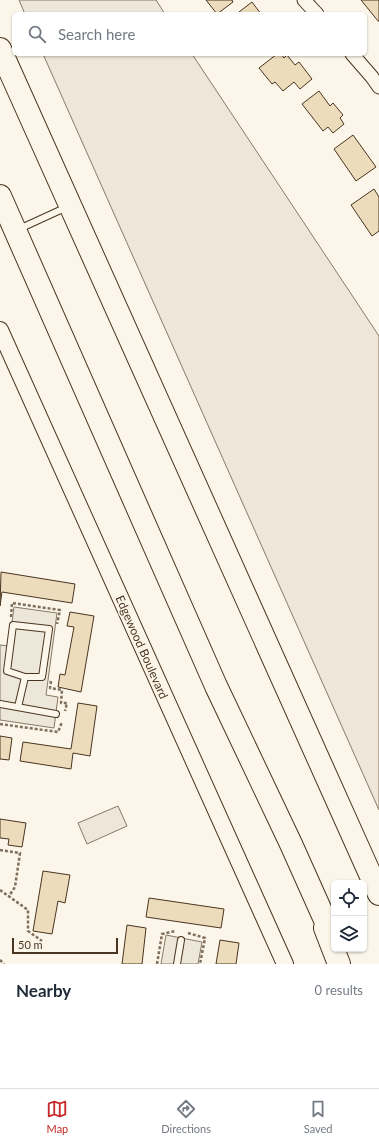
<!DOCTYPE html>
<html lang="en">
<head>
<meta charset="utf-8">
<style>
	body { margin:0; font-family:Lato,sans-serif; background:#f6f6f7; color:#1f2937 }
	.controls { position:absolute; right:12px; bottom:12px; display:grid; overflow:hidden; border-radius:6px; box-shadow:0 1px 3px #0004 }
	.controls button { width:36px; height:36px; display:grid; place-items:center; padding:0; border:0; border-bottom:1px solid #e0e1e3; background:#fff; color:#1f2937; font:20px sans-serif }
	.scale { position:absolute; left:12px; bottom:10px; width:106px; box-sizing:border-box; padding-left:4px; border:2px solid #4a3520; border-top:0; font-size:11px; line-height:14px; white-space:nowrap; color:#4a3520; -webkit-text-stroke:3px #fbf6e9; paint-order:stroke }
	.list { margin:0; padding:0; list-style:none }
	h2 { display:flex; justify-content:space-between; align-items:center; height:52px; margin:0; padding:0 16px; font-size:17px }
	h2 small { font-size:13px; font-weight:400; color:#747a83 }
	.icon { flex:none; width:22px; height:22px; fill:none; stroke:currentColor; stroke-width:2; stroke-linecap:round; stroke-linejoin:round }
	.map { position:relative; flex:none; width:379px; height:964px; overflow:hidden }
	.search { position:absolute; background:#fff; box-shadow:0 1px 3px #0004; left:12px; right:12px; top:12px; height:44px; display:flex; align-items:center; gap:10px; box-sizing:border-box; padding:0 14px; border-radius:6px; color:#747a83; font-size:15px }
	.sheet { height:124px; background:#fff }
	nav { display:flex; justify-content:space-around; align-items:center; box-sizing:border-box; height:56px; border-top:1px solid #e0e1e3; background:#fff; font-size:11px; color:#747a83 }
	nav a { display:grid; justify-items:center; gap:2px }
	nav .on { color:#c62828 }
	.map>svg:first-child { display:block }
</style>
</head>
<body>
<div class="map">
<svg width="379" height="964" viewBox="0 0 379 964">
	<rect width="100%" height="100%" fill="#fbf6e9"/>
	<!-- green -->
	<g fill="#ede6d9" stroke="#887966">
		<path d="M19 0H156L165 14H25Z"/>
		<path d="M43 54H192L379 336V810Z"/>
		<path d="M118 806 127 826 87 844 78 823Z"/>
	</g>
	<!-- parking -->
	<g fill="#ede7d9" stroke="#887966">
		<path d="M14 607 57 613 46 695 58 697 54 728 0 720V645L9 646Z"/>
		<path d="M166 935 202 942 198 964H161Z"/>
	</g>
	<!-- building -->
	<g fill="#ecdcbc" stroke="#4a3520">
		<path d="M206 0H232L233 2 217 14Z"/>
		<path d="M361 0H379V21H378Z"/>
		<path d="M252 2 261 14H241L239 12Z"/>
		<path d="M277 54H281L284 58 287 55 295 65 299 62 312 79 300 89 294 82 283 91 275 82 272 84 259 68Z"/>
		<path d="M319 91 330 106 333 103 343 115 340 118 344 124 333 133 328 127 323 131 302 104Z"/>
		<path d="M353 135 376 167 356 181 334 149Z"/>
		<path d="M374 189 379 197V231L372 236 351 205Z"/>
		<path d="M1 572 75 584 72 603 2 592 0 606Z"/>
		<path d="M70 612 94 616 81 692 58 687 60 674 65 675 74 627 67 626Z"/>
		<path d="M78 703 97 706 90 756 73 753 71 769 20 761 23 742 71 749Z"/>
		<path d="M0 736 12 738 9 760 0 759Z"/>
		<path d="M0 819 26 823 22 847 8 845 9 839 0 838Z"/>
		<path d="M43 871 70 875 65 903 58 901 52 934 33 931Z"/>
		<path d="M149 898 224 909 221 928 146 917Z"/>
		<path d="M127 925 146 928 142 964H122Z"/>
		<path d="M220 940 239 943 236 964H216Z"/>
	</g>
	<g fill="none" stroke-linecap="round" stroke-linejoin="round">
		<!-- service casing -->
		<g stroke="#4a3520" stroke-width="8">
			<g id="service">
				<path d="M19 229 67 207"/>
				<path d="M0 704 56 714"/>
				<path d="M18 707 25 677H42L49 629 13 625 7 671 25 677"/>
				<path d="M177 964 181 940"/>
			</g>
		</g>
		<!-- minor casing -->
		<g stroke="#4a3520" stroke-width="15">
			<g id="minor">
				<path d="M304 0 317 14"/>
				<path d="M352 54 372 77 379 87"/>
			</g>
		</g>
		<!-- tertiary casing -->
		<g stroke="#4a3520" stroke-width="18">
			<path id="tertiary" d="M0 330 285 964"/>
		</g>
		<!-- motorway casing -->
		<g stroke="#4a3520" stroke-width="24">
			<g id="motorway">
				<path d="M0 49 379 894"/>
				<path d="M0 196 216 686 291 844 334 940"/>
				<path d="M325 928 339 964"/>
			</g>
		</g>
		<!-- path -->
		<g stroke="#7f6f5c" stroke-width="2.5" stroke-dasharray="3 2" stroke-linecap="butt">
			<path d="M11 617 12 603 60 610 57 624"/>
			<path d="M51 681 50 688 62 690 61 703H67L65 711"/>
			<path d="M0 724 58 732 62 722"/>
			<path d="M0 850 20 853 15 887 9 896"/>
			<path d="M0 890 28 910V931L42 941"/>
			<path d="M188 933 205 938 200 964"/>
			<path d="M0 960 4 964"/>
			<path d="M157 964 162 934 175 931"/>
		</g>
		<!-- service -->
		<use href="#service" stroke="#fbf6e9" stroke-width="6"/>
		<!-- minor -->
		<use href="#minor" stroke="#fbf6e9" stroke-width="13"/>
		<!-- tertiary -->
		<use href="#tertiary" stroke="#fbf6e9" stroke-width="16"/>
		<!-- motorway -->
		<use href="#motorway" stroke="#fbf6e9" stroke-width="22"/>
	</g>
	<g text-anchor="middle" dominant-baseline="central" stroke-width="3" stroke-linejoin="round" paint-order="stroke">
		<!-- street labels -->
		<g font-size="12" fill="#4a3520" stroke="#fbf6e9">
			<text transform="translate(142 647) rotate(66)">Edgewood Boulevard</text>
		</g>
	</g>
</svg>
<div class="controls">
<button><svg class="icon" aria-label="locate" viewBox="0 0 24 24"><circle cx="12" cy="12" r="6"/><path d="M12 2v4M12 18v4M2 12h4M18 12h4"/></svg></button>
<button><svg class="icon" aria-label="layers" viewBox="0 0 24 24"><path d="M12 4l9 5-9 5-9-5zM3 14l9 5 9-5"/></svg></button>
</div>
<div class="scale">50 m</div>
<div class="search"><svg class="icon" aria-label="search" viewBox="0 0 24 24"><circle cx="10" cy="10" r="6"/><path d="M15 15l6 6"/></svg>Search here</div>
</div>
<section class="sheet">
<h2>Nearby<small>0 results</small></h2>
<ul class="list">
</ul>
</section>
<nav>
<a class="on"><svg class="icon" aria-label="map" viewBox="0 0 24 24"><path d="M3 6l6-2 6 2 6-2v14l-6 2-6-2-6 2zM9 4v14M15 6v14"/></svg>Map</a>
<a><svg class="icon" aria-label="directions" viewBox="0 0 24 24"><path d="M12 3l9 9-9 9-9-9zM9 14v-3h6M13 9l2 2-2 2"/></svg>Directions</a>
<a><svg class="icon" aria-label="saved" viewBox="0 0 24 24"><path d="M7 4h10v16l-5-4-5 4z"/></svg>Saved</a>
</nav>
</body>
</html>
